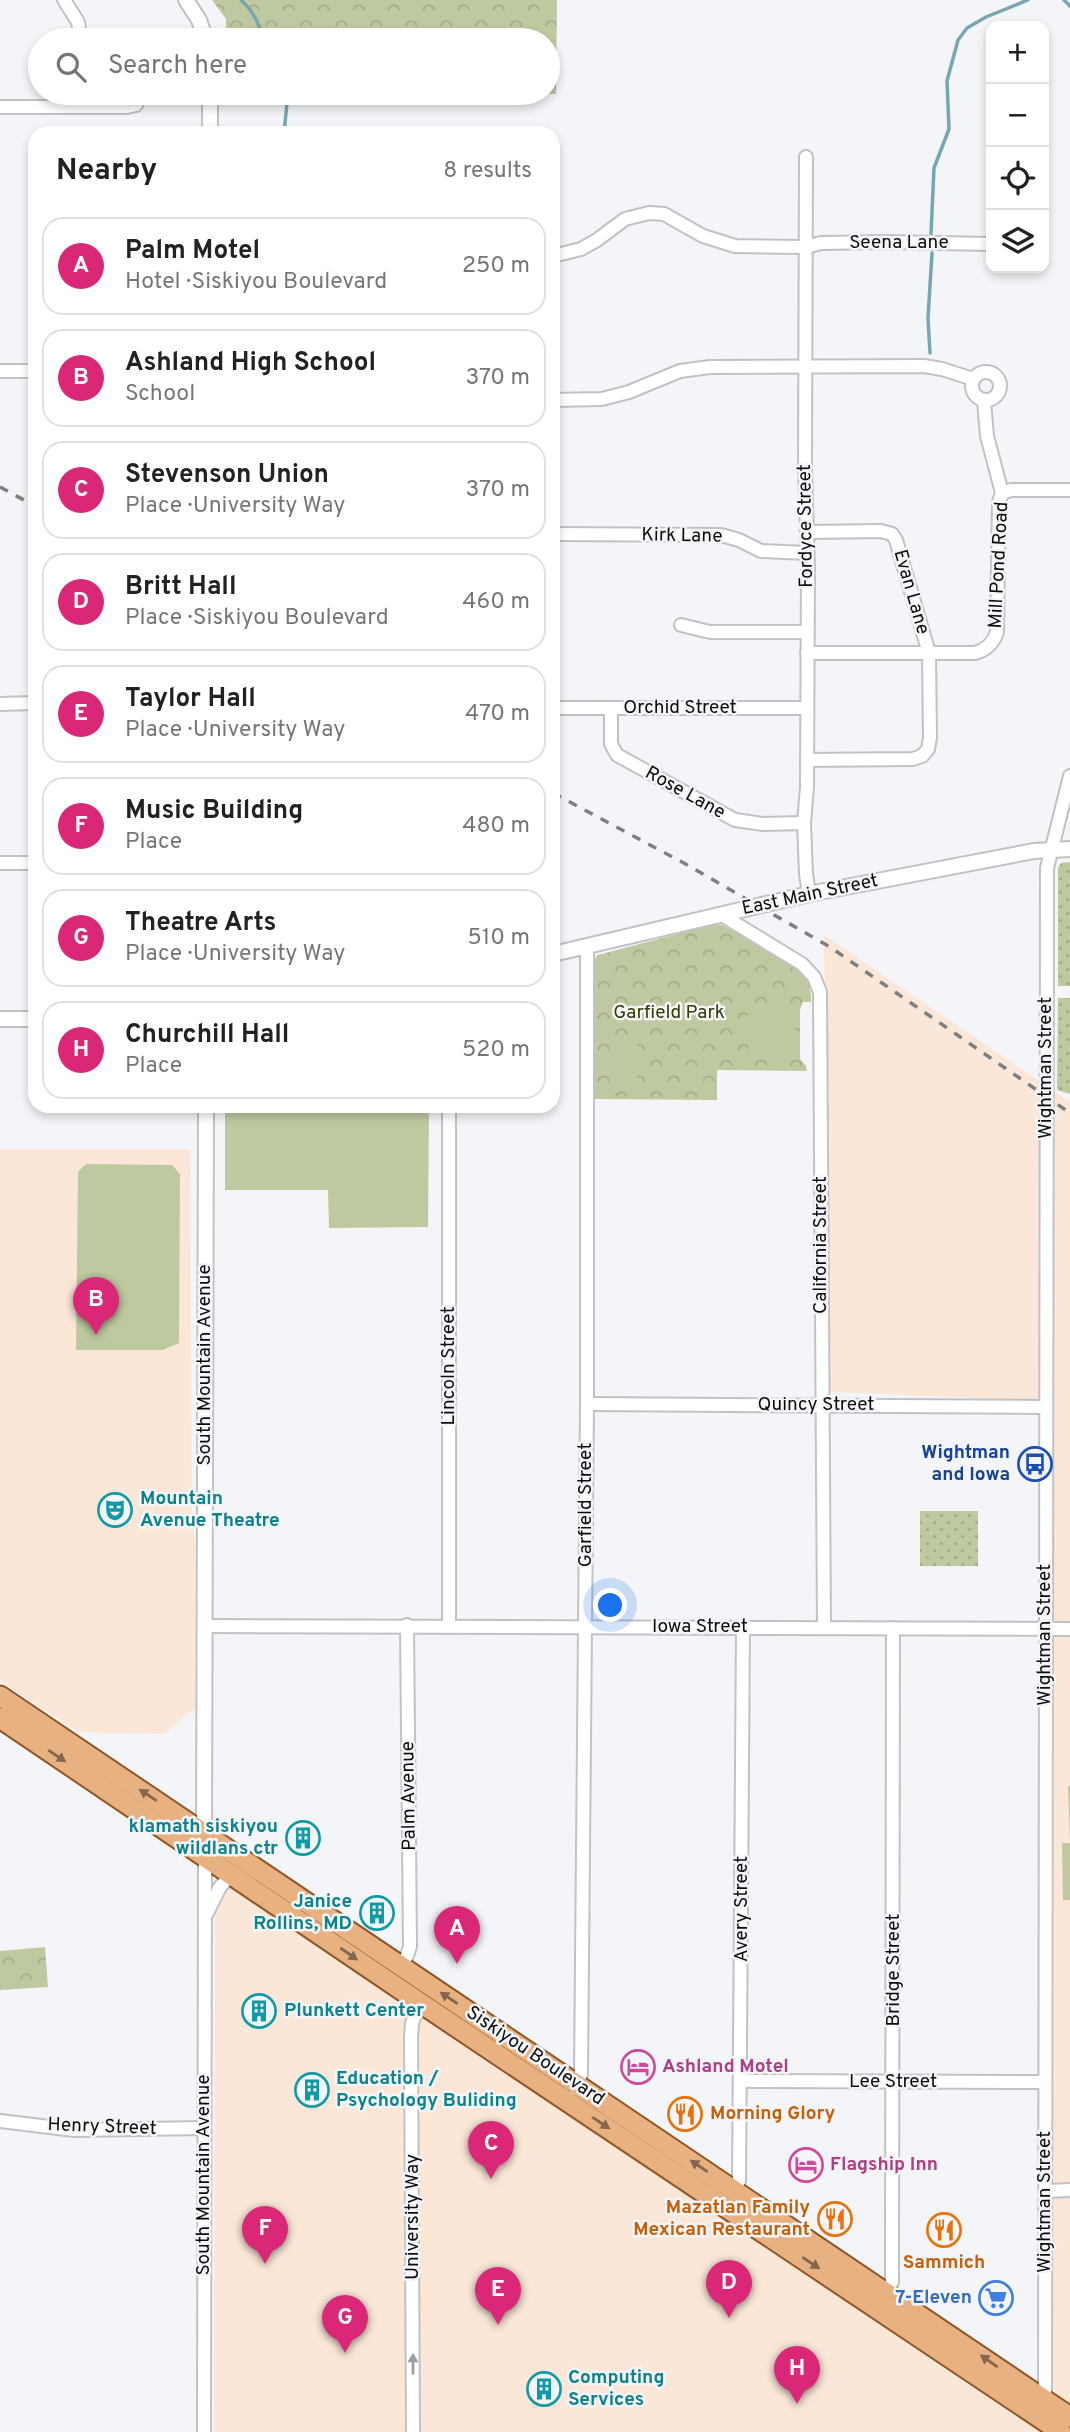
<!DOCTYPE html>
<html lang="en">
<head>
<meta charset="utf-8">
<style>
	body { margin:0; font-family:Overpass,sans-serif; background:#f2f2f2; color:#222 }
	.controls { position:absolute; right:21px; top:21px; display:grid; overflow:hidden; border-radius:14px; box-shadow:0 4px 10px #0003 }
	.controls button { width:63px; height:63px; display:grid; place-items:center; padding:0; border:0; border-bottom:2px solid #e0e0e0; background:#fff; color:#222; font:35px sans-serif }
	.you { position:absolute; left:611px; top:1606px; width:24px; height:24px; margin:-18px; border:5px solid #fff; border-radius:50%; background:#1a73e8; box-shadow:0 0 0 10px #1a73e833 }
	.badge { display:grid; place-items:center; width:46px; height:46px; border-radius:50%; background:#db2777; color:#fff; font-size:23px; font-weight:700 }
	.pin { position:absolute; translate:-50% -58px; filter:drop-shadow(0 2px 4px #0008) }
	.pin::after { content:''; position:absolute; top:37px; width:24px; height:21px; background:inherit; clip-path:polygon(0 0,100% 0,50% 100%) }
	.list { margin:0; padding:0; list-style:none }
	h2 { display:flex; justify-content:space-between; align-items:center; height:91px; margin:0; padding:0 28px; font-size:30px }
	h2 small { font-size:23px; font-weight:400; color:#767676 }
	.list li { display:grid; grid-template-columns:46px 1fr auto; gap:21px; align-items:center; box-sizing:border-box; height:98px; margin:0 14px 14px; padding:0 14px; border:2px solid #e0e0e0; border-radius:21px }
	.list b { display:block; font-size:26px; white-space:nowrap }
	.list p { margin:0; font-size:23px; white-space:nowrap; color:#767676 }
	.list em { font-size:23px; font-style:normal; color:#767676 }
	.icon { flex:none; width:38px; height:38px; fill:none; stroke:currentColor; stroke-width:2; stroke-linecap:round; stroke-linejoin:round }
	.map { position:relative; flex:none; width:1070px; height:2432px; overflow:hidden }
	.search { position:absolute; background:#fff; box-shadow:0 4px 10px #0003; left:28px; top:28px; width:532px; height:77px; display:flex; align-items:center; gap:18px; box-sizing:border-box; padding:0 24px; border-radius:38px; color:#767676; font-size:26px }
	.panel { position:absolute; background:#fff; box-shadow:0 4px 10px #0003; left:28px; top:126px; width:532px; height:987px; border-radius:21px }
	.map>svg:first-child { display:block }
</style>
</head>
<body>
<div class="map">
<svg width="1070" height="2432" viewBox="0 0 1070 2432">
	<defs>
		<pattern id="grass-dots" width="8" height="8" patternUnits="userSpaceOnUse" patternTransform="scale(1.75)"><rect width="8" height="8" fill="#bfc9a0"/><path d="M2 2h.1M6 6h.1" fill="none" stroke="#a3ab89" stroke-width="1.8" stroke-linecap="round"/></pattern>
		<pattern id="park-crowns" width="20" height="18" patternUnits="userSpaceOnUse" patternTransform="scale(1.75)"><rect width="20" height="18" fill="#bfc9a0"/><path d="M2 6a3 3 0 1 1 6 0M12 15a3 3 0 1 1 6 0" fill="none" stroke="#a3ab89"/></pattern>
	</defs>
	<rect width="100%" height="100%" fill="#f4f5f8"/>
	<!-- commercial -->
	<g fill="#fae7d7">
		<path d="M824 935 1070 1102V2432H214L215 1909 226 1888 231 1886H236L571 2117 1027 2422 1057 2399 1053 2387 1054 1401 829 1392Z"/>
		<path d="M0 1149H190L192 1522 195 1543V1708L164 1734 78 1732 0 1681Z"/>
	</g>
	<!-- grass -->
	<g fill="url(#grass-dots)">
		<path d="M1070 862V986H1058V868L1061 863Z"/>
		<path d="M1058 998H1070V1094L1057 1090Z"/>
		<rect x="920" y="1511" width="58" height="55"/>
	</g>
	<!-- park -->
	<g fill="url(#park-crowns)">
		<path d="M212 0H557L556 94 488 93H548V40H226V19Z"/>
		<path d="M715 924 722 925 796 965C806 977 812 987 811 1002H803L800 1010V1059L806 1066 807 1071 717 1070V1100L594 1099 595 958 598 955Z"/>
		<path d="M45 1947 48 1987 0 1990V1951Z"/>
	</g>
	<!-- garden -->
	<g fill="#bfc9a0">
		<path d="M748 1010 795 1011V1050H748Z"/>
		<rect x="609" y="1039" width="28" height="49"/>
		<path d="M225 1106H429L428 1227 329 1228 328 1190H225Z"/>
		<path d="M86 1164 172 1165 180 1174 179 1343 163 1350H76L78 1172Z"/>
		<path d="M1068 1786H1070V1900H1063L1062 1843H1070Z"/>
	</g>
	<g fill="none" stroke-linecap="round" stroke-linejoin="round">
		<!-- stream -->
		<g stroke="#79a6b4" stroke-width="3.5">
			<path d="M241 0C253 11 260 24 263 40"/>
			<path d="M1064 0 1070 6"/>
			<path d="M284 133 288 93"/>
			<path d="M931 234 934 168 949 129 947 81 958 40 967 28 986 17 1028 0"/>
			<path d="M930 353 928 318 932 253"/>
		</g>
		<!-- minor casing -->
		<g stroke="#c1c2c5" stroke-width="16">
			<g id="minor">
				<path d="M64 0 78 22 81 40"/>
				<path d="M0 107H127L136 105"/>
				<path d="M806 157 805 466 808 569 807 787 804 823 806 874 809 894"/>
				<path d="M553 256 581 249 597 240 625 219 649 213 664 214 703 236 735 246 806 247 821 243 886 242 991 244"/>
				<path d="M0 371H35"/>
				<circle cx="986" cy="386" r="14"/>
				<path d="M553 400 602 399 629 392 680 371 710 367 924 366 942 369 973 379"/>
				<path d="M984 401 987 436 1002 493"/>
				<path d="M807 532 881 531 892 534 896 540 929 653 930 738 928 749 922 756 913 759 807 760"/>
				<path d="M553 534 721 535 739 540 761 551 807 553"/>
				<path d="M681 625 710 632H807"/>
				<path d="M807 653H975C986 650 993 644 997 632L999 502 1002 493 1011 490H1070"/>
				<path d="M0 704 35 703"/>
				<path d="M553 708H807"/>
				<path d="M611 708V744L617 755 735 820 763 824 804 823"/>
				<path d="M0 863H35"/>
				<path d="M720 914 802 964 814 977 820 992 824 1628"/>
				<path d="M587 1404 1045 1407"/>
				<path d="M449 1625V1106"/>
				<path d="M205 1626 1070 1629"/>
				<path d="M206 1915 220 1887 232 1874"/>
				<path d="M401 1965 407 1956 410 1946 407 1625"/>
				<path d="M741 2081 1045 2082"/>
				<path d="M575 2089 581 2074 587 1404V947"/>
				<path d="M0 2121 74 2130 204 2128"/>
				<path d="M734 2190 739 2181 743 1628"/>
				<path d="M1046 2191 1070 2190"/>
				<path d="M884 2299 892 2282 893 1628"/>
				<path d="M1045 2403 1047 868 1070 776"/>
				<path d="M204 2432 205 1856"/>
				<path d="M413 2432 411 2038 412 2023 420 2003"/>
			</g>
		</g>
		<!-- tertiary casing -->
		<g stroke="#c1c2c5" stroke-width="18">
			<g id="tertiary">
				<path d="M186 0 199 20 206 40"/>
				<path d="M210 93V133"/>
				<path d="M553 954 809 894 1034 851 1070 849"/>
				<path d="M0 1019H35"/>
				<path d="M204 1841 206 1106"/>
			</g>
		</g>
		<!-- primary casing -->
		<g stroke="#905522" stroke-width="23">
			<g id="primary">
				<path d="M0 1696 1070 2417"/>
				<path d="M0 1718 422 2004 1061 2432"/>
			</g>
		</g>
		<!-- minor -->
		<use href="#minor" stroke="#fff" stroke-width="12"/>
		<!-- tertiary -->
		<use href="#tertiary" stroke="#fff" stroke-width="14"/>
		<!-- primary -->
		<use href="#primary" stroke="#e7b181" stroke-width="19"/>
		<!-- rail -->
		<g stroke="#7e7f81" stroke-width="3.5" stroke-dasharray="9 9" stroke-linecap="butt">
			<path d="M0 487 35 506"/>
			<path d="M553 793 682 862 830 947 1070 1113"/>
		</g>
	</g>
	<!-- one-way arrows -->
	<defs><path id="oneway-solid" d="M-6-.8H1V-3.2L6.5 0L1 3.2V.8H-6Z" transform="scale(1.75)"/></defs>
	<g fill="#84674d">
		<use href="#oneway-solid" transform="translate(57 1756) rotate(34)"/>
		<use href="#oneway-solid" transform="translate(148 1795) rotate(-146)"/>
		<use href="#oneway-solid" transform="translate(349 1954) rotate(35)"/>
		<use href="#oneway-solid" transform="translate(449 1998) rotate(-146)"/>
		<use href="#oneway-solid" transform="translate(601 2123) rotate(34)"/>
		<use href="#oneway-solid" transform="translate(699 2166) rotate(-146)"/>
		<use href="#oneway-solid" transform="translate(811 2263) rotate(34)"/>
		<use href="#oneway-solid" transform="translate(989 2361) rotate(-145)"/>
	</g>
	<use fill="#9e9e9e" href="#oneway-solid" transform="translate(413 2364) rotate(-90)"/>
	<!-- icons -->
	<defs>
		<g id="bus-ring" transform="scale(1.75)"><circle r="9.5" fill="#f4f5f8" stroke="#1a4fb4" stroke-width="1.5"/><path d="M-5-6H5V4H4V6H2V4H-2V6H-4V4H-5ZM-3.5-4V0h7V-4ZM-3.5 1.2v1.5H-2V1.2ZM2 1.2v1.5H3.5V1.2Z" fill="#1a4fb4"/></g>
		<g id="theatre-ring" transform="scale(1.75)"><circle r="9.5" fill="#f4f5f8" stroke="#0f9aa8" stroke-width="1.5"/><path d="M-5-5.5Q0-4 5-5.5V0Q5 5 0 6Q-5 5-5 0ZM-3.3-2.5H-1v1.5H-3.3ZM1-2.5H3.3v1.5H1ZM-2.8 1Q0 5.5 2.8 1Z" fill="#0f9aa8"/></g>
		<g id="building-ring" transform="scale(1.75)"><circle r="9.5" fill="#f4f5f8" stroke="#0f9aa8" stroke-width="1.5"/><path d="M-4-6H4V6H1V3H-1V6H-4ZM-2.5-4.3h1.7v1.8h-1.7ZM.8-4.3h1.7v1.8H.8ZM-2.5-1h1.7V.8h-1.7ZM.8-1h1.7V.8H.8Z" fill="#0f9aa8"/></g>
		<g id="hotel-ring" transform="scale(1.75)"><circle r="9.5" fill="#f4f5f8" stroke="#d1479c" stroke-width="1.5"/><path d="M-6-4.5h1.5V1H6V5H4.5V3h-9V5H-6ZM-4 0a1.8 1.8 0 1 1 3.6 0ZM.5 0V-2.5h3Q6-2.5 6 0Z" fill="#d1479c"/></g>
		<g id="restaurant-ring" transform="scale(1.75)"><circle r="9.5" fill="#f4f5f8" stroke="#e8710a" stroke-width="1.5"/><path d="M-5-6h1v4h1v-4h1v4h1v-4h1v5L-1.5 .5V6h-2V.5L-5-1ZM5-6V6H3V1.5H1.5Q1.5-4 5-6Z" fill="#e8710a"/></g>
		<g id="supermarket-ring" transform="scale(1.75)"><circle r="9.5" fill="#f4f5f8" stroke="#3f7fe0" stroke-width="1.5"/><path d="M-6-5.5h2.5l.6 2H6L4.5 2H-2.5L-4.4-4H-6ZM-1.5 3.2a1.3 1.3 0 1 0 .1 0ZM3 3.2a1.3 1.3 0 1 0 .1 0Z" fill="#3f7fe0"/></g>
	</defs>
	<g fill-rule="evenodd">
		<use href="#bus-ring" x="1035" y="1464"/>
		<use href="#theatre-ring" x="115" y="1510"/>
		<use href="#building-ring" x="303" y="1838"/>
		<use href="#building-ring" x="377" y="1913"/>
		<use href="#building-ring" x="259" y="2011"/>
		<use href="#hotel-ring" x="638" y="2067"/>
		<use href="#building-ring" x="312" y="2090"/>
		<use href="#restaurant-ring" x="685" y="2114"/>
		<use href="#hotel-ring" x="806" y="2165"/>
		<use href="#restaurant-ring" x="835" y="2219"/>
		<use href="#restaurant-ring" x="944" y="2230"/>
		<use href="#supermarket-ring" x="996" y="2298"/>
		<use href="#building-ring" x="544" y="2389"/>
	</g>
	<g text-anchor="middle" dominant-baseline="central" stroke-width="5" stroke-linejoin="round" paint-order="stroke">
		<!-- street labels -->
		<g font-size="19" fill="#0c0c0d" stroke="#f4f5f8">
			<text x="899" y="243">Seena Lane</text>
			<text transform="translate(806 526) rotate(-91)">Fordyce Street</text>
			<text transform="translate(682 536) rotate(1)">Kirk Lane</text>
			<text transform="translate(999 565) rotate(-87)">Mill Pond Road</text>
			<text transform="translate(911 592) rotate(74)">Evan Lane</text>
			<text x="680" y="708">Orchid Street</text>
			<text transform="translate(685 793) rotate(29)">Rose Lane</text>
			<text transform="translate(810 895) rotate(-12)">East Main Street</text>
			<text transform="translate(1046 1068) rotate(-90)">Wightman Street</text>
			<text transform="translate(821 1245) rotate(-90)">California Street</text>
			<text transform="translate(205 1365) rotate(-90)">South Mountain Avenue</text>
			<text transform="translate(449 1366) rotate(-90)">Lincoln Street</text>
			<text x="816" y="1405">Quincy Street</text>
			<text transform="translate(586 1505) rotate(-90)">Garfield Street</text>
			<text x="700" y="1627">Iowa Street</text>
			<text transform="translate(1045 1635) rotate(-90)">Wightman Street</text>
			<text transform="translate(409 1796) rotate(-91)">Palm Avenue</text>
			<text transform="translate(742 1909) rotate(-90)">Avery Street</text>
			<text transform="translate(894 1970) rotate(-90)">Bridge Street</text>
			<text transform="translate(535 2056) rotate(34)">Siskiyou Boulevard</text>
			<text x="893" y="2082">Lee Street</text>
			<text transform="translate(102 2127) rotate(2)">Henry Street</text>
			<text transform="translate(204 2175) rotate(-90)">South Mountain Avenue</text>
			<text transform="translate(1045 2202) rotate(-90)">Wightman Street</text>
			<text transform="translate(413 2217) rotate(-90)">University Way</text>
		</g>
		<!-- park labels -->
		<g font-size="19" fill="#323b00" stroke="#f4f5f8">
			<text x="669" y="1013">Garfield Park</text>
		</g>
		<!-- transit labels -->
		<g font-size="19" font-weight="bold" fill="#164399" stroke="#f4f5f8" text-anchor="end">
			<text x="1010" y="1453">Wightman<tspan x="1010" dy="22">and Iowa</tspan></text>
		</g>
		<!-- culture labels -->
		<g font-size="19" font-weight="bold" fill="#0d838f" stroke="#f4f5f8" text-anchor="start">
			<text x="140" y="1499">Mountain<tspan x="140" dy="22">Avenue Theatre</tspan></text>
			<text x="278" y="1827" text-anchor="end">klamath siskiyou<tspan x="278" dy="22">wildlans ctr</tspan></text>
			<text x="352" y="1902" text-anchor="end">Janice<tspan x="352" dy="22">Rollins, MD</tspan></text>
			<text x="284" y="2011">Plunkett Center</text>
			<text x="336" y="2079">Education /<tspan x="336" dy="22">Psychology Buliding</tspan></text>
			<text x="568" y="2378">Computing<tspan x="568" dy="22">Services</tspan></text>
		</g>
		<!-- hotel labels -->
		<g font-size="19" font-weight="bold" fill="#b23c85" stroke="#f4f5f8" text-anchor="start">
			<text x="662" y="2067">Ashland Motel</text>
			<text x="830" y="2165">Flagship Inn</text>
		</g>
		<!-- food labels -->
		<g font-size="19" font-weight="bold" fill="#c56008" stroke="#f4f5f8" text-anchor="start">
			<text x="710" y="2114">Morning Glory</text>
			<text x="810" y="2208" text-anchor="end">Mazatlan Family<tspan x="810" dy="22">Mexican Restaurant</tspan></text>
			<text x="944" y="2263" text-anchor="middle">Sammich</text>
		</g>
		<!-- shop labels -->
		<g font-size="19" font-weight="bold" fill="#366cbe" stroke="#f4f5f8" text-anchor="end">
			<text x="972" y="2298">7-Eleven</text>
		</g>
	</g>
</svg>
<div class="controls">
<button>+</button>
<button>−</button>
<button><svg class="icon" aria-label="locate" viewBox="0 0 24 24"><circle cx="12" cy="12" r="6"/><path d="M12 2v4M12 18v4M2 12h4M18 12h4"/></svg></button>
<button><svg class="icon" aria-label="layers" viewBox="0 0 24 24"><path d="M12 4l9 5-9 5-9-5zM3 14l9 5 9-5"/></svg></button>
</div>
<div class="you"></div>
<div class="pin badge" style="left:457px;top:1964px">A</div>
<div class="pin badge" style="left:96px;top:1335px">B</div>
<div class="pin badge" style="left:491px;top:2179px">C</div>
<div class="pin badge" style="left:729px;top:2318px">D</div>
<div class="pin badge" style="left:498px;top:2325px">E</div>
<div class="pin badge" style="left:265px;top:2264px">F</div>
<div class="pin badge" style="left:345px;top:2353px">G</div>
<div class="pin badge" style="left:797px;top:2404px">H</div>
<div class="search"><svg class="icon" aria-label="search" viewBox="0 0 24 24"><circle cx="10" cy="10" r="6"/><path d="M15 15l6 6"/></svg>Search here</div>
<section class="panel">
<h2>Nearby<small>8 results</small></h2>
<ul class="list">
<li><span class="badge">A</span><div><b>Palm Motel</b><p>Hotel · Siskiyou Boulevard</p></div><em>250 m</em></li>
<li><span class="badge">B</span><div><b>Ashland High School</b><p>School</p></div><em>370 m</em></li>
<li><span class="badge">C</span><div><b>Stevenson Union</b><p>Place · University Way</p></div><em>370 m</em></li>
<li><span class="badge">D</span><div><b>Britt Hall</b><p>Place · Siskiyou Boulevard</p></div><em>460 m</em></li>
<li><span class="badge">E</span><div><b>Taylor Hall</b><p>Place · University Way</p></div><em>470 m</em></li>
<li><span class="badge">F</span><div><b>Music Building</b><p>Place</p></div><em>480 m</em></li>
<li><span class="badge">G</span><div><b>Theatre Arts</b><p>Place · University Way</p></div><em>510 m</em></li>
<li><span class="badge">H</span><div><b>Churchill Hall</b><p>Place</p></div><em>520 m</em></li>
</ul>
</section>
</div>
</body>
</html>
